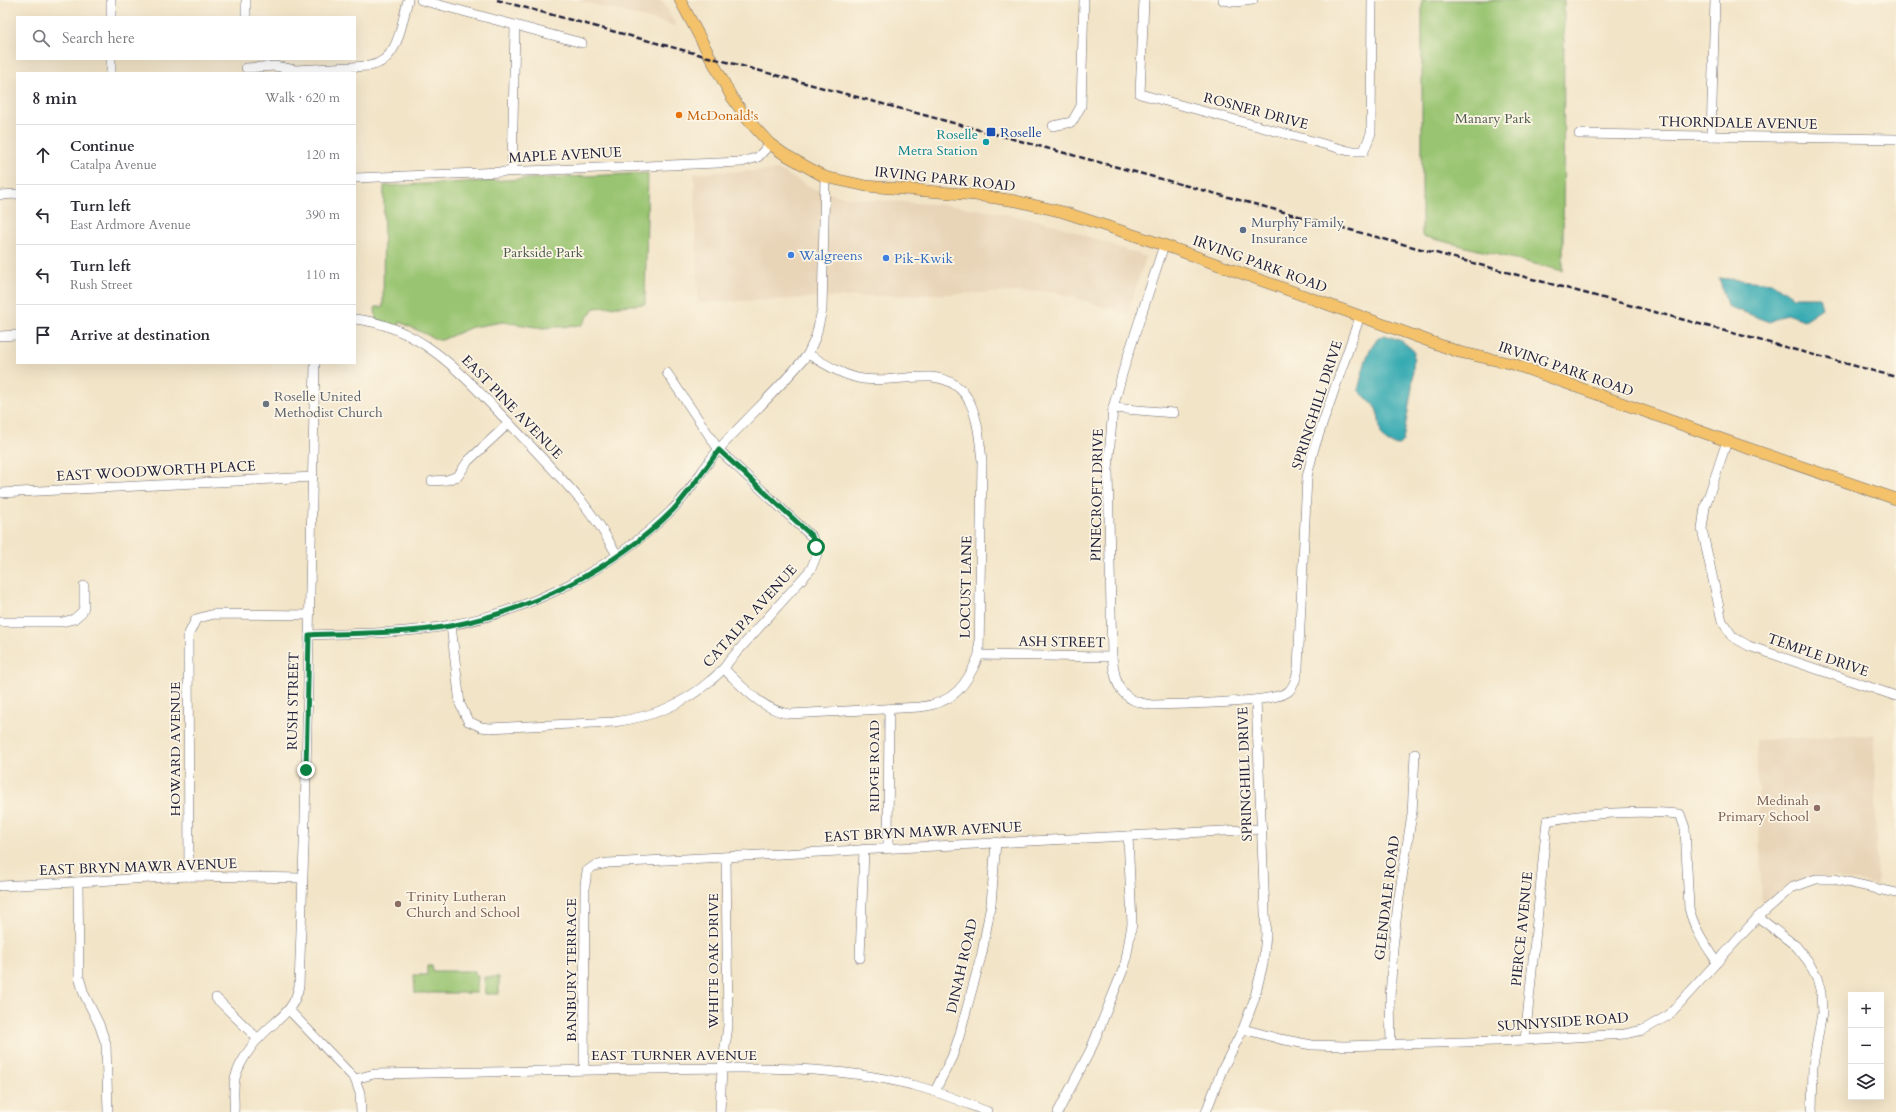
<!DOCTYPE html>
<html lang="en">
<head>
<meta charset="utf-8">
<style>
	body { margin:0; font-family:Cardo,serif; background:#f7f7f7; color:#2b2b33 }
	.controls { position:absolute; right:12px; bottom:12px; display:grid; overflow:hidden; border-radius:0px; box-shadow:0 4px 16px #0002 }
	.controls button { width:36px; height:36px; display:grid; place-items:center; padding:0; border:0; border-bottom:1px solid #e1e1e2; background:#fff; color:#2b2b33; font:20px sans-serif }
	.stop { position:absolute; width:12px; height:12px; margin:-9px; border:3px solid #0b8043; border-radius:50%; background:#fff }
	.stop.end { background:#0b8043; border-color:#fff; box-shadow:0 1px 4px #0008 }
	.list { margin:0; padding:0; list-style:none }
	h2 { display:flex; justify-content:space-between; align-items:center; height:52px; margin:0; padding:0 16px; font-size:17px }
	h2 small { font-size:13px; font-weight:400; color:#7c7c81 }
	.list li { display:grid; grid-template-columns:26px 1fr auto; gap:12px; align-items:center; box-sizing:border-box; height:60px; padding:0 16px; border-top:1px solid #e1e1e2 }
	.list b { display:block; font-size:15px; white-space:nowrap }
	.list p { margin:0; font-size:13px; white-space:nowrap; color:#7c7c81 }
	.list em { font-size:13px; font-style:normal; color:#7c7c81 }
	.icon { flex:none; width:22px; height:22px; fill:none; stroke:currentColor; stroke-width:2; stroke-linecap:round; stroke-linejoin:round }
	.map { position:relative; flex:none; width:1896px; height:1112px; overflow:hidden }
	.search { position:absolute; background:#fff; box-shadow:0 4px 16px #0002; left:16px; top:16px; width:340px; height:44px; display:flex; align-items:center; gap:10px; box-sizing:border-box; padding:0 14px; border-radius:0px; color:#7c7c81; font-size:15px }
	.panel { position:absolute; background:#fff; box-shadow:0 4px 16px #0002; left:16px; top:72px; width:340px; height:292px; border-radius:0px }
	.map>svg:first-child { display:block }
</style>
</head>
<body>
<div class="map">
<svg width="1896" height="1112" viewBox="0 0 1896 1112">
	<rect width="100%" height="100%" fill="#fcf5e5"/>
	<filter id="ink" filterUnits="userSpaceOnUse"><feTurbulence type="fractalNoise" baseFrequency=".025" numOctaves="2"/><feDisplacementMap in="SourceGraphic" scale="8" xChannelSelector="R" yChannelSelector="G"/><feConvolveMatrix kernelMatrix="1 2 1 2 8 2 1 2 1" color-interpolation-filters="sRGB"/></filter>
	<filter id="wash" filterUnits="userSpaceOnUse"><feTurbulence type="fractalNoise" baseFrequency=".012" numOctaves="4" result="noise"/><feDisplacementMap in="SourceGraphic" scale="16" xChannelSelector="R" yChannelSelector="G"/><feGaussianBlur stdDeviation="0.9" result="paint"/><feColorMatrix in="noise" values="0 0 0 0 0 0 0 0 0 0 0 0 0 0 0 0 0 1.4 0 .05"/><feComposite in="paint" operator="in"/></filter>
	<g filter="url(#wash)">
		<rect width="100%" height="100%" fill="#f2e4c7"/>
		<!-- built -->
		<g fill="#e8d4b7">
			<path d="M576 0H662L676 26Z"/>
			<path d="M779 170 814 189 844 197 871 200 946 205 995 212 1050 223 1146 257 1127 314 1052 291 834 297 698 303 694 173Z"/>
			<path d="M1874 735 1877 886 1837 877 1793 884 1774 896 1762 909 1756 740Z"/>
		</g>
		<!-- green -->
		<g fill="#99c471" stroke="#5e7356">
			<path d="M1422 0H1564L1563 271 1422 236Z"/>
			<path d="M648 173 645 304 594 308 582 325 543 328 503 322 472 327 442 340H438L400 322 399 326 396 327 376 321 375 307H383L384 186Z"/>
			<path d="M427 965H432L433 971H475V975H478L477 993H415L414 975H427Z"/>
			<path d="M484 977H499V994H485Z"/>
		</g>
		<!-- water -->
		<g fill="#39abb2" stroke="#2e6676">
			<path d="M1719 278 1773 283 1793 297H1819L1822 308 1804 320 1786 314 1770 322 1727 306Z"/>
			<path d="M1385 335 1402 341 1414 351 1412 388 1403 441 1399 445C1374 444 1383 424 1376 409 1372 402 1364 396 1358 390 1363 374 1367 339 1385 335Z"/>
		</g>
	</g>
	<g filter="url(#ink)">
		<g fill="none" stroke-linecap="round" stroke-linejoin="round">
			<!-- minor casing -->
			<g stroke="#6b666c" stroke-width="10">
				<g id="minor">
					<path d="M246 0V17"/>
					<path d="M421 0 582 43"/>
					<path d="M1144 0 1140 94 1349 151H1364L1371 133 1372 0"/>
					<path d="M1223 0 1235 2 1253 0"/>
					<path d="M111 17V0"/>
					<path d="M246 68 275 66 295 70 369 66C399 62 401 24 408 0"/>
					<path d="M111 73V59"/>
					<path d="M1053 126 1072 122 1081 106 1084 0"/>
					<path d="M1579 134 1896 139"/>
					<path d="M1711 136 1715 0"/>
					<path d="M512 171 515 26"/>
					<path d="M355 178 742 162 758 157 770 144"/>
					<path d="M0 195 17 194"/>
					<path d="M1164 245 1123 371 1113 408 1108 470 1112 657C1116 685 1119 701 1152 705 1175 704 1275 704 1289 691 1294 686 1297 675 1298 668L1307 477 1314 448 1360 316"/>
					<path d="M355 319C421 326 463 375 506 420 532 447 558 474 583 503L600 526 617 555"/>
					<path d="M0 336 17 335"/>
					<path d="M1113 408 1174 413"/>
					<path d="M1727 441 1705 507 1702 529 1722 621 1733 637 1749 646 1896 696"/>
					<path d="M432 481 447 480 458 476 468 461 509 423"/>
					<path d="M0 493 313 477"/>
					<path d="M0 622H62L74 619 82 612 84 607V586"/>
					<path d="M451 625 460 704 468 721 481 727 489 728 614 722C651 717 681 706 710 681 717 675 724 670 729 661L811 569 817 554 812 537 719 450 667 373"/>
					<path d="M309 635C356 633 404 634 451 625 533 610 611 569 671 511 690 493 702 469 719 449 748 417 780 388 808 354L816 336 822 310 825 177"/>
					<path d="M979 655 1112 657"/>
					<path d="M724 669C744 688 762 710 790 714L920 707C954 703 967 685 979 655L982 461C978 426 976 380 931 377 908 376 886 382 863 379 843 376 825 364 808 354"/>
					<path d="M888 848 889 709"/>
					<path d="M189 876 188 636 196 619 214 614 309 615"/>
					<path d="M78 882 79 977 84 994 99 1024 106 1044 108 1112"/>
					<path d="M0 886 189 876 301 878"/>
					<path d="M1758 917 1796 946 1808 961 1817 978 1821 993 1822 1013 1813 1065 1812 1112"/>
					<path d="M860 958 864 849"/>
					<path d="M216 998 258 1039"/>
					<path d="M289 1010 355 1079 360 1093 361 1112"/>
					<path d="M1243 1029 1280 1039 1312 1045 1345 1046 1525 1040 1625 1034 1643 1030 1669 1015 1758 917 1791 888 1816 879H1834L1896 893"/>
					<path d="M1525 1040 1547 821C1586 813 1640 810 1680 814L1685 828 1689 908C1694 929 1705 944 1717 962"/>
					<path d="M1391 1045 1390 998 1393 948 1398 903 1412 814 1415 754"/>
					<path d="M584 1069 585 885 587 871 594 866 608 863 1262 829"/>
					<path d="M355 1079 374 1074C466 1072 557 1070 648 1069 735 1068 826 1063 912 1085 938 1091 963 1102 988 1112"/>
					<path d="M935 1091 952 1057 959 1037 982 953 991 904 996 842"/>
					<path d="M234 1112C235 1100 232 1086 236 1075 240 1063 250 1047 259 1038 276 1019 294 1013 299 986L305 818 315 363"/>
					<path d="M720 1112 722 1068 728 1026 726 857"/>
					<path d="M1058 1112 1091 1049 1125 965 1132 924 1128 836"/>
					<path d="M1206 1112 1222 1070 1243 1029 1254 1000 1263 964 1266 935 1256 700"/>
				</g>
			</g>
			<!-- major casing -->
			<g stroke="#6b666c" stroke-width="12">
				<path id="major" d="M680 0 731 96 748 120 770 144 784 154 825 177 866 186 975 195 1016 201 1063 212 1161 244 1459 352 1513 364 1727 441 1896 499"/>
			</g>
			<!-- minor -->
			<use href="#minor" stroke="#fff" stroke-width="9"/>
			<!-- major -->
			<use href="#major" stroke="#f3c26a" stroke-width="11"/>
			<!-- rail -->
			<path stroke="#22223b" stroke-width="2.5" stroke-dasharray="6 3" stroke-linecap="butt" d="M497 0 1896 377"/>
		</g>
	</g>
	<g fill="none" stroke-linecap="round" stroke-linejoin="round" filter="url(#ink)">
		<!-- route -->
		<path stroke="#0b8043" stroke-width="5" d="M306 770 309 635C356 633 404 634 450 626 530 611 616 568 673 510 690 491 704 470 719 450L812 536 816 547"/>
	</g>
	<!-- markers -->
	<circle fill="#e8710a" stroke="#fcf5e5" stroke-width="1.5" cx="679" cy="115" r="4"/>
	<rect fill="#1a4fb4" stroke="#fcf5e5" stroke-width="1.5" x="986" y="127" width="10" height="10" rx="2"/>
	<circle fill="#0f9aa8" stroke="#fcf5e5" stroke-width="1.5" cx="986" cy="142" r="4"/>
	<circle fill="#5c6f8a" stroke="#fcf5e5" stroke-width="1.5" cx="1243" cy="230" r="4"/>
	<g fill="#3f7fe0" stroke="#fcf5e5" stroke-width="1.5">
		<circle cx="791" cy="255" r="4"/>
		<circle cx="886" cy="258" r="4"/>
	</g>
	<circle fill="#6b7280" stroke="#fcf5e5" stroke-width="1.5" cx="266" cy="404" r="4"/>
	<g fill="#8d6e63" stroke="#fcf5e5" stroke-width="1.5">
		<circle cx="1817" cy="808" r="4"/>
		<circle cx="398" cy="904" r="4"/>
	</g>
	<g text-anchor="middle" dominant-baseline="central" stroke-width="3.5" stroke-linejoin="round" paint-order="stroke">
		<!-- street labels -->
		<g font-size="14" fill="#22223b" stroke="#fcf5e5">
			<text transform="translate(1256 111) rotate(15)">ROSNER DRIVE</text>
			<text transform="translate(1738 123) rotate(1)">THORNDALE AVENUE</text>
			<text transform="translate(565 155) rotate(-3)">MAPLE AVENUE</text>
			<text transform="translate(945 179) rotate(6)">IRVING PARK ROAD</text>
			<text transform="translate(1260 264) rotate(20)">IRVING PARK ROAD</text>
			<text transform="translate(1566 369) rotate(19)">IRVING PARK ROAD</text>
			<text transform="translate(1317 405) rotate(-72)">SPRINGHILL DRIVE</text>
			<text transform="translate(512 407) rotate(46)">EAST PINE AVENUE</text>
			<text transform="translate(156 471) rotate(-3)">EAST WOODWORTH PLACE</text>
			<text transform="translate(1097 495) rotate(-89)">PINECROFT DRIVE</text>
			<text transform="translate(966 587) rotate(-89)">LOCUST LANE</text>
			<text transform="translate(750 616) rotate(-48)">CATALPA AVENUE</text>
			<text transform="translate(1062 642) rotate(1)">ASH STREET</text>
			<text transform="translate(1818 655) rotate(19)">TEMPLE DRIVE</text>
			<text transform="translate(293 701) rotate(-89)">RUSH STREET</text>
			<text transform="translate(175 749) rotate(-90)">HOWARD AVENUE</text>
			<text transform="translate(874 766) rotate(-90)">RIDGE ROAD</text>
			<text transform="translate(1245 774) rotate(-92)">SPRINGHILL DRIVE</text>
			<text transform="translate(923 832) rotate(-3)">EAST BRYN MAWR AVENUE</text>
			<text transform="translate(138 867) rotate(-2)">EAST BRYN MAWR AVENUE</text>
			<text transform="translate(1387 898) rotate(-83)">GLENDALE ROAD</text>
			<text transform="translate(1522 929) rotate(-84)">PIERCE AVENUE</text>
			<text transform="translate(713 961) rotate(-90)">WHITE OAK DRIVE</text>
			<text transform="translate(962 966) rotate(-77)">DINAH ROAD</text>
			<text transform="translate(571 970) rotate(-90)">BANBURY TERRACE</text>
			<text transform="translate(1563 1022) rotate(-4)">SUNNYSIDE ROAD</text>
			<text x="674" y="1055">EAST TURNER AVENUE</text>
		</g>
		<!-- food labels -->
		<g font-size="14" fill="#c56008" stroke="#fcf5e5" text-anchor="start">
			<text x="687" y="115">McDonald's</text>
		</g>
		<!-- park labels -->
		<g font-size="14" fill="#4c5b4e" stroke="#fcf5e5">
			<text x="1493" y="118">Manary Park</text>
			<text x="543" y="252">Parkside Park</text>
		</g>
		<!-- transit labels -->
		<g font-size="14" fill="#164399" stroke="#fcf5e5" text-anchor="start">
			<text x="1000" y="132">Roselle</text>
		</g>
		<!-- culture labels -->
		<g font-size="14" fill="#0d838f" stroke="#fcf5e5" text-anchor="end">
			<text x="978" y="134">Roselle<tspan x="978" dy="16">Metra Station</tspan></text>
		</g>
		<!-- service labels -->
		<g font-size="14" fill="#4e5e75" stroke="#fcf5e5" text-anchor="start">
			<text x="1251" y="222">Murphy Family<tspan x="1251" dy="16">Insurance</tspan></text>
		</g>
		<!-- shop labels -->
		<g font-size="14" fill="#366cbe" stroke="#fcf5e5" text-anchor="start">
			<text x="799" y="255">Walgreens</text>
			<text x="894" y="258">Pik-Kwik</text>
		</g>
		<!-- worship labels -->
		<g font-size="14" fill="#5b616d" stroke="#fcf5e5" text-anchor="start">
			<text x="274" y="396">Roselle United<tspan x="274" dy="16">Methodist Church</tspan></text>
		</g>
		<!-- education labels -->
		<g font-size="14" fill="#785e54" stroke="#fcf5e5" text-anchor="end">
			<text x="1809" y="800">Medinah<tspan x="1809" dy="16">Primary School</tspan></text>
			<text x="406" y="896" text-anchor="start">Trinity Lutheran<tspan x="406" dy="16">Church and School</tspan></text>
		</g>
	</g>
</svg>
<div class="controls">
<button>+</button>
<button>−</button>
<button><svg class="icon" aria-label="layers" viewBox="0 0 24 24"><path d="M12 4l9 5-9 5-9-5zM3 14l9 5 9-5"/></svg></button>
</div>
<div class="stop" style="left:816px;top:547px"></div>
<div class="stop end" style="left:306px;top:770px"></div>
<div class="search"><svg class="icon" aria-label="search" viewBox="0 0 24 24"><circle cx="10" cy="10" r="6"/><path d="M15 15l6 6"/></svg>Search here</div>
<section class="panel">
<h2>8 min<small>Walk · 620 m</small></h2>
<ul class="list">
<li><svg class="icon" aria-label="ahead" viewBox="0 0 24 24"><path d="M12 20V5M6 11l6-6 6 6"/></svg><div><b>Continue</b><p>Catalpa Avenue</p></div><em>120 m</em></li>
<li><svg class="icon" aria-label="left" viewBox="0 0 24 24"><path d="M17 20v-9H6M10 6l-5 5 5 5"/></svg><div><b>Turn left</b><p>East Ardmore Avenue</p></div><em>390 m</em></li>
<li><svg class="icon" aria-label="left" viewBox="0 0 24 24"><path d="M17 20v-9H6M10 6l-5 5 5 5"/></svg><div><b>Turn left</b><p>Rush Street</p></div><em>110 m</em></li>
<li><svg class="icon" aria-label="arrive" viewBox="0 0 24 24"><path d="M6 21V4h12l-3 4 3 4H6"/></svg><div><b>Arrive at destination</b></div></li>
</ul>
</section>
</div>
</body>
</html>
